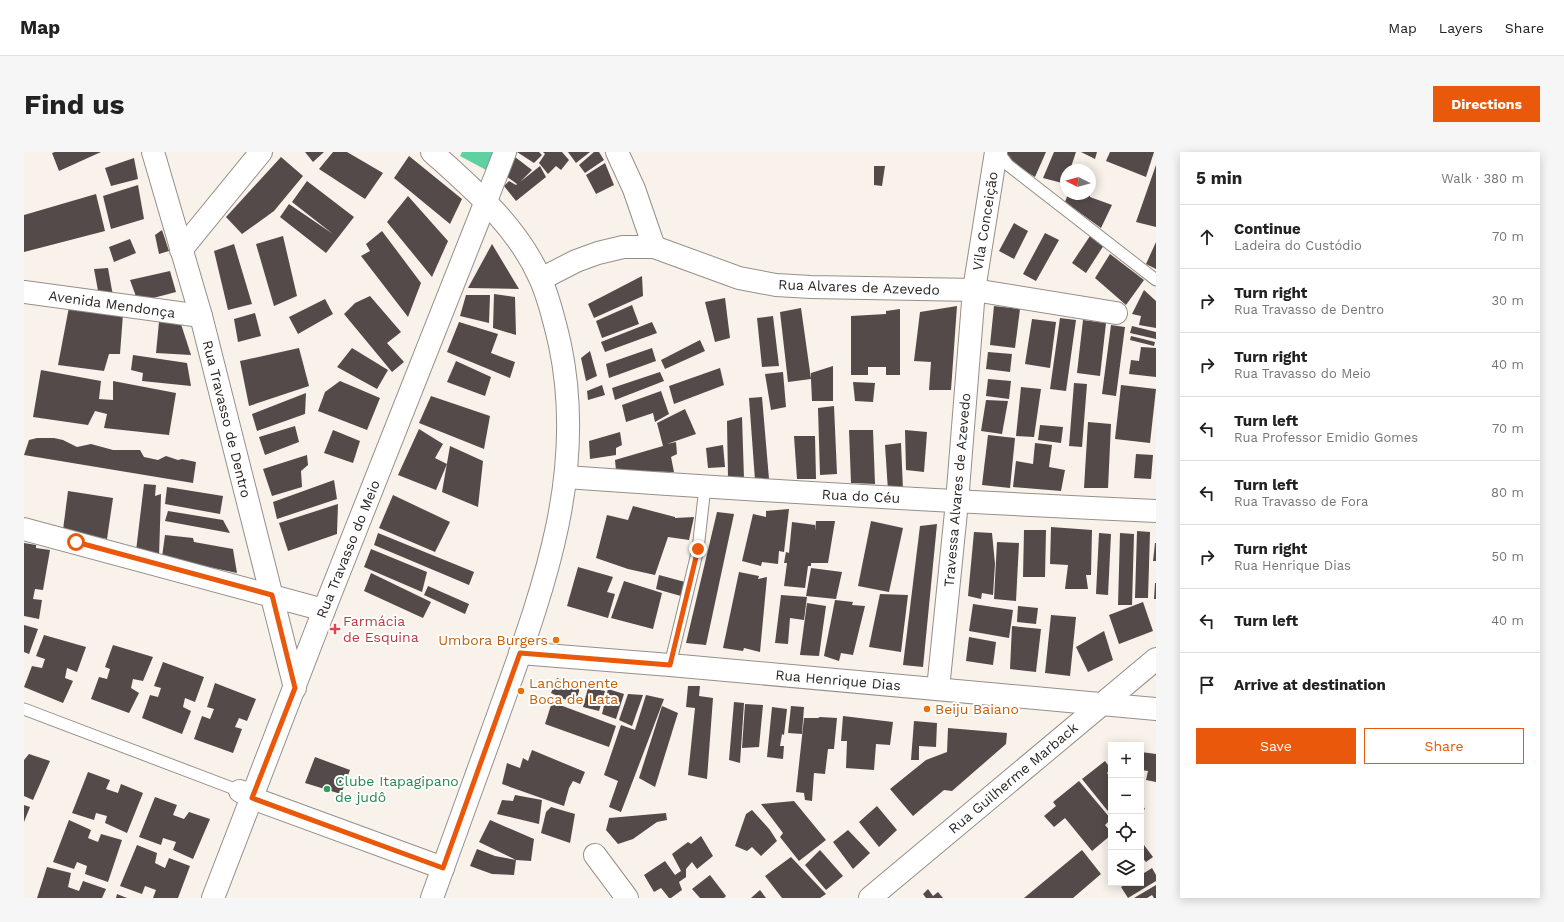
<!DOCTYPE html>
<html lang="en">
<head>
<meta charset="utf-8">
<style>
	body { margin:0; font-family:"Work Sans",sans-serif; background:#f6f6f6; color:#222 }
	.controls { position:absolute; right:12px; bottom:12px; display:grid; overflow:hidden; border-radius:0px; box-shadow:0 2px 10px #0003 }
	.controls button { width:36px; height:36px; display:grid; place-items:center; padding:0; border:0; border-bottom:1px solid #e0e0e0; background:#fff; color:#222; font:20px sans-serif }
	.compass { position:absolute; left:1036px; top:12px; width:36px; height:36px; border-radius:50%; background:#fff; box-shadow:0 2px 10px #0003; rotate:276deg }
	.stop { position:absolute; width:12px; height:12px; margin:-9px; border:3px solid #ea580c; border-radius:50%; background:#fff }
	.stop.end { background:#ea580c; border-color:#fff; box-shadow:0 1px 4px #0008 }
	.list { margin:0; padding:0; list-style:none }
	h2 { display:flex; justify-content:space-between; align-items:center; height:52px; margin:0; padding:0 16px; font-size:17px }
	h2 small { font-size:13px; font-weight:400; color:#767676 }
	.list li { display:grid; grid-template-columns:26px 1fr auto; gap:12px; align-items:center; box-sizing:border-box; height:64px; padding:0 16px; border-top:1px solid #e0e0e0 }
	.list b { display:block; font-size:15px; white-space:nowrap }
	.list p { margin:0; font-size:13px; white-space:nowrap; color:#767676 }
	.list em { font-size:13px; font-style:normal; color:#767676 }
	.actions { display:flex; gap:8px; padding:12px 16px }
	.actions a { flex:1; padding:9px 0; border:1px solid #ea580c; border-radius:0px; text-align:center; font-size:14px; color:#ea580c }
	.actions .main { background:#ea580c; color:#fff }
	.icon { flex:none; width:22px; height:22px; fill:none; stroke:currentColor; stroke-width:2; stroke-linecap:round; stroke-linejoin:round }
	.map { position:relative; flex:none; width:1132px; height:746px; overflow:hidden; border-radius:0px }
	header { display:flex; align-items:center; gap:24px; box-sizing:border-box; height:56px; padding:0 20px; background:#fff; border-bottom:1px solid #e0e0e0 }
	header strong { font-size:19px }
	nav { display:flex; gap:22px; margin-inline-start:auto; font-size:14px }
	.intro { display:flex; align-items:center; justify-content:space-between; box-sizing:border-box; height:96px; padding:0 24px }
	h1 { margin:0; font-size:28px }
	.button { padding:10px 18px; border-radius:0px; background:#ea580c; color:#fff; font-size:14px; font-weight:700 }
	main { display:flex; gap:24px; padding:0 24px }
	aside { flex:1; background:#fff; border-radius:0px; box-shadow:0 2px 10px #0003 }
	.map>svg:first-child { display:block }
</style>
</head>
<body>
<header>
<strong>Map</strong>
<nav><a>Map</a><a>Layers</a><a>Share</a></nav>
</header>
<div class="intro"><h1>Find us</h1><a class="button">Directions</a></div>
<main>
<div class="map">
<svg width="1132" height="746" viewBox="0 0 1132 746">
	<rect width="100%" height="100%" fill="#f9f2eb"/>
	<!-- forest -->
	<path fill="#5ed1a3" d="M438 0H470L462 18 436 4Z"/>
	<!-- building -->
	<g fill="#534a49">
		<path d="M31 0H77L35 19 28 1Z"/>
		<path d="M281 0H300L289 10Z"/>
		<path d="M309 0H323L359 21 341 47 295 17Z"/>
		<path d="M493 0H515L518 3 510 11Z"/>
		<path d="M519 0H538L545 8 537 18 532 14 524 22 515 11 521 2Z"/>
		<path d="M544 0H566L552 11Z"/>
		<path d="M570 0H575L580 8 561 21 555 13Z"/>
		<path d="M982 0H1022L1011 25 988 11Z"/>
		<path d="M1030 0H1052L1046 18H1042V32L1019 26Z"/>
		<path d="M1057 0H1073L1071 7Z"/>
		<path d="M1086 0H1130L1122 25 1082 9Z"/>
		<path d="M385 4 438 47 426 72 370 26Z"/>
		<path d="M257 5 279 24 250 59 218 82 202 65Z"/>
		<path d="M491 5 508 18 496 30 516 14 522 25 492 49 480 34 485 29 492 33 493 32 482 24Z"/>
		<path d="M110 6 114 27 87 34 81 16Z"/>
		<path d="M581 11 590 33 572 42 562 23Z"/>
		<path d="M1132 13V75L1112 70Z"/>
		<path d="M850 14H861L858 34 850 33Z"/>
		<path d="M283 29 330 65 302 101 256 65 265 52 309 82 268 50Z"/>
		<path d="M1066 30 1069 31 1067 41H1066Z"/>
		<path d="M114 33 120 67 87 77 79 44Z"/>
		<path d="M72 42 81 79 0 100V63Z"/>
		<path d="M1044 42H1066V45L1088 53 1077 76 1041 50Z"/>
		<path d="M384 44 424 89 408 125 363 70Z"/>
		<path d="M990 71 1004 79 990 107 975 99Z"/>
		<path d="M138 78 145 99 135 102 131 83Z"/>
		<path d="M358 79 397 131 384 165 337 104 346 99 342 92Z"/>
		<path d="M1021 81 1035 88 1012 129 999 122Z"/>
		<path d="M259 84 273 144 250 154 232 92Z"/>
		<path d="M1066 84 1080 93 1062 121 1048 111Z"/>
		<path d="M106 87 112 101 90 110 85 95Z"/>
		<path d="M1132 90V117L1122 112Z"/>
		<path d="M210 92 228 152 204 158 190 99Z"/>
		<path d="M468 92 495 137 444 136Z"/>
		<path d="M1086 102 1120 128 1102 153 1071 126Z"/>
		<path d="M84 116 89 144H75L70 117Z"/>
		<path d="M146 119 152 140 114 150 106 128Z"/>
		<path d="M618 124 619 144 570 166 564 152Z"/>
		<path d="M1120 138 1132 149V176L1115 173 1117 164 1108 162Z"/>
		<path d="M470 142 491 145 492 183 469 176Z"/>
		<path d="M442 143H466L465 171 436 164Z"/>
		<path d="M346 144 377 180 363 191 380 210 368 220 320 162 331 151Z"/>
		<path d="M701 146 706 186 691 190 681 150Z"/>
		<path d="M301 147 309 162 274 182 265 165Z"/>
		<path d="M608 153 615 172 578 186 572 169Z"/>
		<path d="M933 154 927 238H905L907 210 890 209 896 160Z"/>
		<path d="M970 154 996 157 991 196 966 193Z"/>
		<path d="M45 155 99 162 96 202H85L80 219 34 213Z"/>
		<path d="M777 156 787 227V221L809 214V249H788L787 227 764 230 756 160Z"/>
		<path d="M876 157V223H862V215H844V223H827V164L862 162V159Z"/>
		<path d="M231 161 237 184 214 190 210 167Z"/>
		<path d="M749 164 755 214 738 215 733 166Z"/>
		<path d="M1036 166 1052 168 1042 239 1026 237Z"/>
		<path d="M1008 167 1032 170 1026 216 1001 212Z"/>
		<path d="M1059 168 1082 171 1076 224 1053 221Z"/>
		<path d="M135 170 157 172 167 203 132 201Z"/>
		<path d="M435 170 474 182 467 201 491 210 486 226 423 200Z"/>
		<path d="M628 170 633 181 581 200 577 190Z"/>
		<path d="M1087 173 1101 175 1092 244 1078 242Z"/>
		<path d="M1108 174 1132 180V187L1106 181Z"/>
		<path d="M1107 184 1131 190 1130 194 1106 188Z"/>
		<path d="M676 188 681 199 641 217 637 208Z"/>
		<path d="M1117 195 1132 196V225L1105 222 1107 208 1115 209Z"/>
		<path d="M275 196 285 234 225 254 216 209Z"/>
		<path d="M328 196 364 218 353 237 313 215Z"/>
		<path d="M628 196 632 209 585 226 582 212Z"/>
		<path d="M566 199 573 224 562 229 557 206Z"/>
		<path d="M964 200 988 202 986 220 962 217Z"/>
		<path d="M109 203 163 211 167 234 118 229 119 221 107 218Z"/>
		<path d="M432 209 467 225 461 244 423 230Z"/>
		<path d="M696 216 700 233 650 252 645 234Z"/>
		<path d="M17 218 77 229 75 247 89 248V229L152 241 145 283 80 276 83 262 71 259 64 273 9 265Z"/>
		<path d="M636 220 640 229 591 248 588 236Z"/>
		<path d="M759 220 762 255 747 258 741 222Z"/>
		<path d="M964 227 987 229 985 247 962 244Z"/>
		<path d="M316 229 356 246 343 278 294 259 301 240Z"/>
		<path d="M829 230 851 231 849 250 831 249Z"/>
		<path d="M1050 231 1063 232 1058 295 1045 294Z"/>
		<path d="M578 233 581 243 564 248 563 239Z"/>
		<path d="M1097 233 1132 237 1126 291 1091 287Z"/>
		<path d="M997 235 1017 237 1010 285 992 284Z"/>
		<path d="M637 239 645 262 631 270 629 261 602 270 598 253Z"/>
		<path d="M282 241 281 262 233 279 228 262Z"/>
		<path d="M407 244 466 264 460 297 395 271Z"/>
		<path d="M738 245 745 327 731 328 725 246Z"/>
		<path d="M962 248 984 249 978 282 957 279Z"/>
		<path d="M810 254 813 322 796 323 794 256Z"/>
		<path d="M661 257 672 282 643 292 652 290 653 302 647 305 650 320 592 319 591 308 639 294 633 271Z"/>
		<path d="M718 265 720 327 704 326 703 269Z"/>
		<path d="M1064 270 1087 272 1084 336H1060Z"/>
		<path d="M1016 273 1039 275 1037 291 1014 288Z"/>
		<path d="M271 274 275 290 241 303 235 285Z"/>
		<path d="M395 277 419 292 411 306 423 312 412 338 374 323Z"/>
		<path d="M309 278 336 289 329 311 300 301Z"/>
		<path d="M825 278H849L851 332 827 331Z"/>
		<path d="M881 278 903 280 900 320 882 318Z"/>
		<path d="M596 280 598 293 592 296V303L566 307 565 289Z"/>
		<path d="M964 283 991 286 986 336 958 333Z"/>
		<path d="M770 284H791L792 327H773Z"/>
		<path d="M13 286H30L39 288 53 295 67 292 89 298H116L120 305 134 308 142 304 154 308 158 307 172 310 169 331 0 303 5 288Z"/>
		<path d="M877 291 879 338 864 339 861 293Z"/>
		<path d="M1011 291 1028 293 1025 315 1041 318 1037 339 989 335 992 309 1009 312Z"/>
		<path d="M699 293 701 315 684 316 682 296Z"/>
		<path d="M426 294 459 309 454 355 418 340Z"/>
		<path d="M1112 302 1129 303 1127 327 1110 326Z"/>
		<path d="M283 303 284 313 277 319 278 335 248 344 239 317Z"/>
		<path d="M310 328 313 347 253 367 249 350Z"/>
		<path d="M120 332 132 333 131 344 137 342 135 405 112 399Z"/>
		<path d="M143 335 199 344 196 362 141 352Z"/>
		<path d="M44 339 89 346 83 387 39 378Z"/>
		<path d="M369 343 426 370 411 400 355 376Z"/>
		<path d="M314 352 313 382 264 399 255 371Z"/>
		<path d="M609 354 651 365V366L670 365 665 388 644 385 631 423 604 417 572 406 583 363 604 368Z"/>
		<path d="M765 357 760 400 755 399 754 412 738 410 737 414 718 409 729 362 742 365V359Z"/>
		<path d="M144 359 199 368 206 381 141 369Z"/>
		<path d="M693 360 710 362 682 493 662 491Z"/>
		<path d="M792 369H811L804 411H787V414H784L781 436 760 434 763 411H760L762 400 765 401 768 370 791 373V379Z"/>
		<path d="M847 369 879 376 865 440 834 434Z"/>
		<path d="M913 372 899 515 879 513 896 374Z"/>
		<path d="M1027 375 1068 378 1067 423H1062L1064 437H1041L1044 413 1026 412Z"/>
		<path d="M1000 378H1022L1021 425H999Z"/>
		<path d="M1113 379 1126 380 1124 446H1111Z"/>
		<path d="M950 380 968 381 971 412 969 443 958 441 957 447 944 444Z"/>
		<path d="M354 381 450 420 445 433 350 393Z"/>
		<path d="M1075 381 1087 382 1084 443 1072 442Z"/>
		<path d="M1096 381 1110 382 1108 453H1094Z"/>
		<path d="M141 383 169 386 170 390 209 397 213 421 138 405Z"/>
		<path d="M973 390 995 391 992 449 970 447Z"/>
		<path d="M0 391 12 393V396L26 398 19 438 11 437 9 447 18 448 15 467 0 464Z"/>
		<path d="M1131 391H1132V409H1129Z"/>
		<path d="M347 397 403 420 398 440 340 415Z"/>
		<path d="M554 415 589 425 583 440 591 442 584 466 543 454Z"/>
		<path d="M787 416 818 420 812 447 782 444Z"/>
		<path d="M715 420 735 424 734 427 743 425 736 500 720 496 719 499 699 496Z"/>
		<path d="M347 421 407 450 399 466 340 439Z"/>
		<path d="M635 423 661 430 657 444 632 437Z"/>
		<path d="M600 429 638 441 629 477 587 466Z"/>
		<path d="M1131 431H1132V447H1130Z"/>
		<path d="M404 434 445 452 441 462 400 443Z"/>
		<path d="M856 442 884 443 877 500 845 495Z"/>
		<path d="M757 443 783 445 780 468 766 466 764 492 751 491Z"/>
		<path d="M811 448 829 450 828 453 841 454 829 503 817 501 815 509 800 504Z"/>
		<path d="M1119 450 1129 479 1095 492 1085 463Z"/>
		<path d="M783 451 802 454 795 504 776 503Z"/>
		<path d="M949 452 989 458 985 486 945 479Z"/>
		<path d="M994 454 1014 456 1012 472 993 470Z"/>
		<path d="M1027 463 1052 465 1046 524 1021 521Z"/>
		<path d="M0 473 14 477 5 502 0 500Z"/>
		<path d="M988 474 1017 477 1012 520 986 517Z"/>
		<path d="M1080 479 1089 508 1064 520 1052 495Z"/>
		<path d="M20 483 62 495 53 520 43 516 41 526 49 529 39 551 0 535 8 514 18 516 21 507 12 504Z"/>
		<path d="M945 485 972 490 969 513 942 509Z"/>
		<path d="M89 493 129 505 119 529 109 527 107 536 115 541 105 561 67 547 75 525 83 527 86 517 81 515Z"/>
		<path d="M139 510 180 525 171 550 161 546 159 555 167 559 158 582 118 566 126 543 134 545 137 536 130 534Z"/>
		<path d="M533 526 556 536 551 552 527 541Z"/>
		<path d="M191 531 232 547 223 569 215 566 211 575 218 577 209 601 170 587 178 564 186 567 190 557 183 555Z"/>
		<path d="M664 534H676L675 544 689 546 683 627 664 623 671 556 662 555Z"/>
		<path d="M564 536 581 539 575 559 559 555Z"/>
		<path d="M584 537 600 542 592 567 578 562Z"/>
		<path d="M604 542 619 543 608 574 595 568Z"/>
		<path d="M622 543 640 547 597 660 585 655 594 629 580 623 597 573 611 578Z"/>
		<path d="M528 550 592 574 585 595 521 572Z"/>
		<path d="M710 550 720 551 716 611 705 608Z"/>
		<path d="M721 552 739 553 735 595 718 596Z"/>
		<path d="M638 554 654 561 631 635 615 626Z"/>
		<path d="M767 554 780 555 778 582 764 581Z"/>
		<path d="M748 555 763 557 760 583 758 582 756 594H760L759 607 743 605Z"/>
		<path d="M819 564 869 570 866 593 852 592 850 618 822 616 823 589H817Z"/>
		<path d="M796 565 813 566 810 597H804L801 622 790 621 788 649 781 648 780 641 772 640 780 566H794Z"/>
		<path d="M890 569 913 571 912 595 895 594V608H887Z"/>
		<path d="M924 576 983 581 982 592 928 639 920 638 889 664 866 637 902 608 923 600Z"/>
		<path d="M508 598 561 620 556 632 549 629 545 636 540 654 478 632 483 611 496 616 499 606 504 609Z"/>
		<path d="M1117 600 1132 602V630L1122 628 1124 619 1117 618Z"/>
		<path d="M5 602 26 609 9 648 0 644V608Z"/>
		<path d="M291 605 326 618 317 642 281 631Z"/>
		<path d="M1081 609 1087 617 1083 621 1087 626V663L1058 627Z"/>
		<path d="M64 620 86 628 82 637 94 641 97 632 119 641 103 681 81 671 83 664 72 661 70 668 48 661Z"/>
		<path d="M1055 629 1087 667 1081 673 1087 680V683L1068 699 1041 666 1030 675 1020 664 1032 654 1029 650Z"/>
		<path d="M491 643 518 648 515 672 473 662 478 648 489 649Z"/>
		<path d="M131 645 153 653 149 663 160 667 165 660 186 667 169 707 149 698 152 690 139 686 137 693 115 685Z"/>
		<path d="M770 649 802 688 775 709 756 685 759 681 737 652Z"/>
		<path d="M1117 651 1121 657 1117 660Z"/>
		<path d="M0 653 6 655 0 670Z"/>
		<path d="M853 654 873 678 855 695 835 670Z"/>
		<path d="M527 655 551 662 546 691 517 681 522 660Z"/>
		<path d="M728 658 746 678 753 689 737 704 728 695 723 699 711 694 722 662Z"/>
		<path d="M642 661 643 668 633 670 609 687 594 692 582 678 585 666Z"/>
		<path d="M45 668 67 678 64 686 74 690 77 682 98 688 84 730 61 722 63 714 53 710 50 717 29 710Z"/>
		<path d="M466 668 510 687 507 709 492 708 490 723 468 722 446 714 453 697 471 704 492 708 455 690Z"/>
		<path d="M824 678 846 701 829 717 809 690Z"/>
		<path d="M677 684 689 704 673 717 668 710 662 717V725L655 730 658 738 647 746H645L637 736 630 740 620 723 641 709 651 723 657 719 648 702 664 690 667 692Z"/>
		<path d="M1117 689 1129 705 1122 710 1117 704Z"/>
		<path d="M113 693 133 701 131 711 141 716 145 706 166 714 154 746H129L132 738 121 734 118 742 96 734Z"/>
		<path d="M796 698 819 724 802 738 781 713Z"/>
		<path d="M1058 698 1077 722 1049 746H1000Z"/>
		<path d="M767 705 802 742 796 746H758L741 724Z"/>
		<path d="M23 715 47 721 44 735 55 739 59 729 82 737 78 746H13Z"/>
		<path d="M1128 716 1132 723V729L1104 746 1097 735 1104 731H1117V723Z"/>
		<path d="M686 723 702 744 700 746H676L668 737Z"/>
		<path d="M1132 733V746H1130L1128 743 1123 746H1110Z"/>
		<path d="M904 737 909 744 914 740 919 746H902L899 742Z"/>
		<path d="M736 738 742 746H727Z"/>
		<path d="M93 742 103 746H92Z"/>
	</g>
	<g fill="none" stroke-linecap="round" stroke-linejoin="round">
		<!-- lane casing -->
		<g stroke="#968f89" stroke-width="13">
			<g id="lane">
				<path d="M976 0 978 5 984 13 1132 128"/>
				<path d="M646 513 674 397 681 335"/>
				<path d="M0 557 216 639"/>
			</g>
		</g>
		<!-- street casing -->
		<g stroke="#968f89" stroke-width="24">
			<g id="street">
				<path d="M129 0 177 164 271 536"/>
				<path d="M593 0 610 37 630 95"/>
				<path d="M157 98 237 0"/>
				<path d="M517 127 552 109 574 101 599 95H630L715 126 752 133 787 135 950 138 1092 161"/>
				<path d="M0 140 177 164"/>
				<path d="M542 325C738 339 935 350 1132 359"/>
				<path d="M0 377 300 458"/>
				<path d="M914 537 933 350 950 138 972 0"/>
				<path d="M216 639 228 646 419 716"/>
				<path d="M571 703 603 746"/>
				<path d="M189 746 300 458 462 49"/>
				<path d="M846 746 1132 507"/>
			</g>
		</g>
		<!-- secondary casing -->
		<g stroke="#968f89" stroke-width="24">
			<g id="secondary">
				<path d="M462 49 481 0"/>
				<path d="M496 501 646 513 1132 557"/>
				<path d="M408 746C431 683 453 621 476 558 519 438 563 322 536 193 531 171 525 146 516 126 493 74 449 37 408 0"/>
			</g>
		</g>
		<!-- lane -->
		<use href="#lane" stroke="#fff" stroke-width="11"/>
		<!-- street -->
		<use href="#street" stroke="#fff" stroke-width="22"/>
		<!-- secondary -->
		<use href="#secondary" stroke="#fff" stroke-width="22"/>
	</g>
	<g fill="none" stroke-linecap="round" stroke-linejoin="round">
		<!-- route -->
		<path stroke="#ea580c" stroke-width="5" d="M52 390 248 443 271 536 228 646 419 716 496 501 646 513 674 397"/>
	</g>
	<!-- markers -->
	<path fill="#e0444e" stroke="#fff" stroke-width="1.5" d="M309 471h4v4h4v4h-4v4h-4v-4h-4v-4h4z"/>
	<g fill="#e8710a" stroke="#fff" stroke-width="1.5">
		<circle cx="532" cy="488" r="4"/>
		<circle cx="497" cy="539" r="4"/>
		<circle cx="903" cy="557" r="4"/>
	</g>
	<circle fill="#2e9e5b" stroke="#fff" stroke-width="1.5" cx="303" cy="637" r="4"/>
	<g text-anchor="middle" dominant-baseline="central" stroke-width="4" stroke-linejoin="round" paint-order="stroke">
		<!-- street labels -->
		<g font-size="14" fill="#2a2725" stroke="#fff">
			<text transform="translate(961 69) rotate(-81)">Vila Conceição</text>
			<text transform="translate(835 135) rotate(2)">Rua Alvares de Azevedo</text>
			<text transform="translate(88 152) rotate(8)">Avenida Mendonça</text>
			<text transform="translate(203 267) rotate(76)">Rua Travasso de Dentro</text>
			<text transform="translate(933 338) rotate(-85)">Travessa Alvares de Azevedo</text>
			<text transform="translate(837 344) rotate(3)">Rua do Céu</text>
			<text transform="translate(324 397) rotate(-68)">Rua Travasso do Meio</text>
			<text transform="translate(814 528) rotate(5)">Rua Henrique Dias</text>
			<text transform="translate(989 626) rotate(-40)">Rua Guilherme Marback</text>
		</g>
		<!-- health labels -->
		<g font-size="14" fill="#be3a42" stroke="#fff" text-anchor="start">
			<text x="319" y="469">Farmácia<tspan x="319" dy="16">de Esquina</tspan></text>
		</g>
		<!-- food labels -->
		<g font-size="14" fill="#c56008" stroke="#fff" text-anchor="start">
			<text x="524" y="488" text-anchor="end">Umbora Burgers</text>
			<text x="505" y="531">Lanchonente<tspan x="505" dy="16">Boca de Lata</tspan></text>
			<text x="911" y="557">Beiju Baiano</text>
		</g>
		<!-- leisure labels -->
		<g font-size="14" fill="#27864d" stroke="#fff" text-anchor="start">
			<text x="311" y="629">Clube Itapagipano<tspan x="311" dy="16">de judô</tspan></text>
		</g>
	</g>
</svg>
<div class="controls">
<button>+</button>
<button>−</button>
<button><svg class="icon" aria-label="locate" viewBox="0 0 24 24"><circle cx="12" cy="12" r="6"/><path d="M12 2v4M12 18v4M2 12h4M18 12h4"/></svg></button>
<button><svg class="icon" aria-label="layers" viewBox="0 0 24 24"><path d="M12 4l9 5-9 5-9-5zM3 14l9 5 9-5"/></svg></button>
</div>
<svg class="compass" viewBox="-18 -18 36 36"><path d="M0-13l5 13h-10z" fill="#e53935"/><path d="M0 13l5-13h-10z" fill="#767676"/></svg>
<div class="stop" style="left:52px;top:390px"></div>
<div class="stop end" style="left:674px;top:397px"></div>
</div>
<aside>
<h2>5 min<small>Walk · 380 m</small></h2>
<ul class="list">
<li><svg class="icon" aria-label="ahead" viewBox="0 0 24 24"><path d="M12 20V5M6 11l6-6 6 6"/></svg><div><b>Continue</b><p>Ladeira do Custódio</p></div><em>70 m</em></li>
<li><svg class="icon" aria-label="right" viewBox="0 0 24 24"><path d="M7 20v-9h11M14 6l5 5-5 5"/></svg><div><b>Turn right</b><p>Rua Travasso de Dentro</p></div><em>30 m</em></li>
<li><svg class="icon" aria-label="right" viewBox="0 0 24 24"><path d="M7 20v-9h11M14 6l5 5-5 5"/></svg><div><b>Turn right</b><p>Rua Travasso do Meio</p></div><em>40 m</em></li>
<li><svg class="icon" aria-label="left" viewBox="0 0 24 24"><path d="M17 20v-9H6M10 6l-5 5 5 5"/></svg><div><b>Turn left</b><p>Rua Professor Emidio Gomes</p></div><em>70 m</em></li>
<li><svg class="icon" aria-label="left" viewBox="0 0 24 24"><path d="M17 20v-9H6M10 6l-5 5 5 5"/></svg><div><b>Turn left</b><p>Rua Travasso de Fora</p></div><em>80 m</em></li>
<li><svg class="icon" aria-label="right" viewBox="0 0 24 24"><path d="M7 20v-9h11M14 6l5 5-5 5"/></svg><div><b>Turn right</b><p>Rua Henrique Dias</p></div><em>50 m</em></li>
<li><svg class="icon" aria-label="left" viewBox="0 0 24 24"><path d="M17 20v-9H6M10 6l-5 5 5 5"/></svg><div><b>Turn left</b></div><em>40 m</em></li>
<li><svg class="icon" aria-label="arrive" viewBox="0 0 24 24"><path d="M6 21V4h12l-3 4 3 4H6"/></svg><div><b>Arrive at destination</b></div></li>
</ul>
<div class="actions"><a class="main">Save</a><a>Share</a></div>
</aside>
</main>
</body>
</html>
